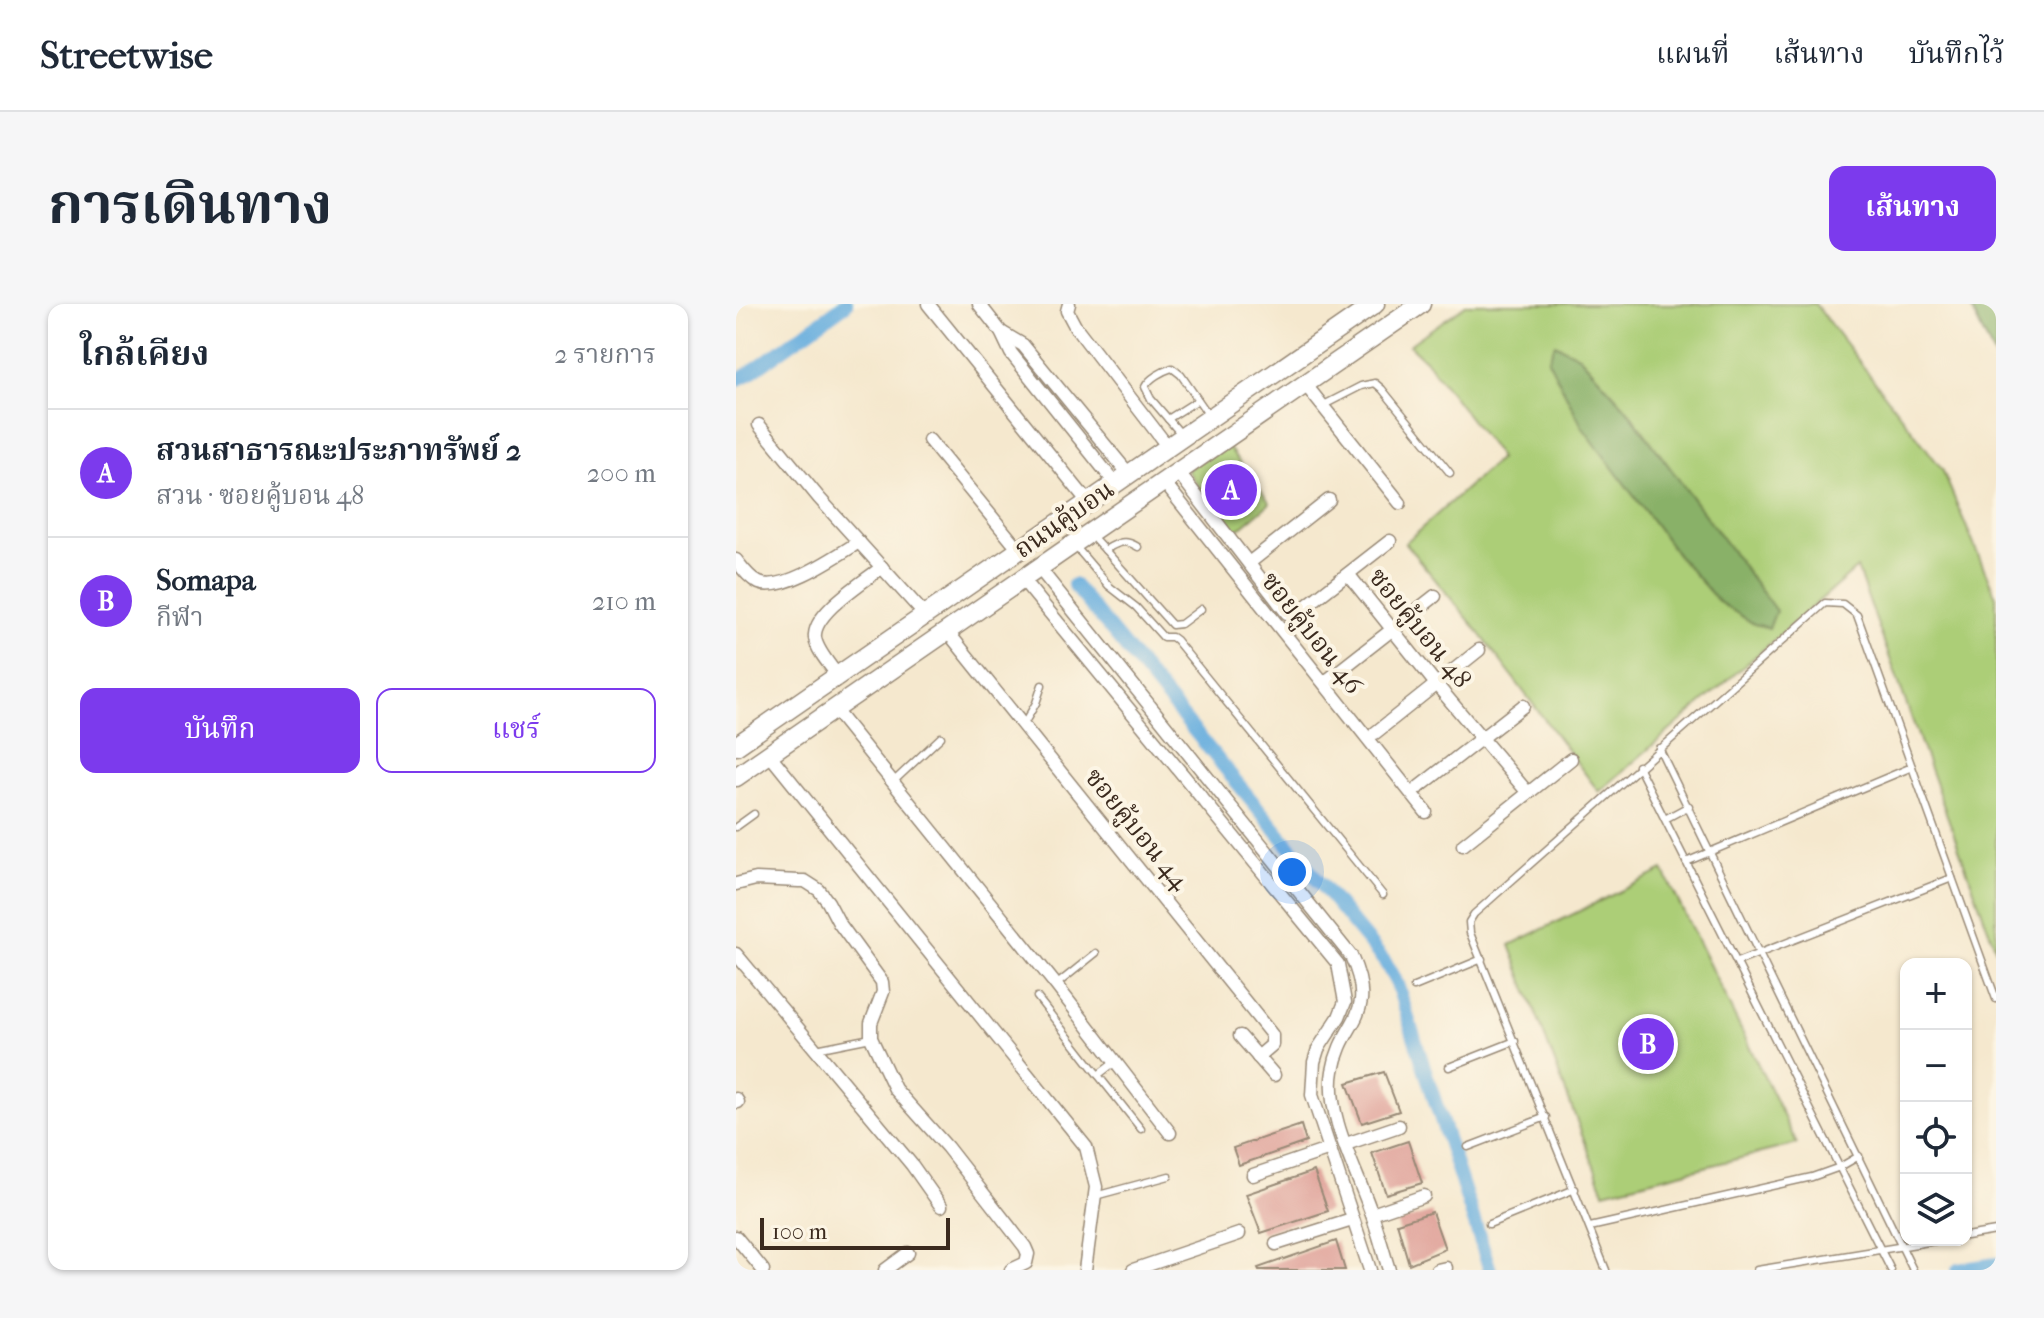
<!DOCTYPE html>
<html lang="th">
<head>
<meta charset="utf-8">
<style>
	body { margin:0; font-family:"IM FELL French Canon","Noto Serif Thai",serif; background:#f6f6f7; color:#1f2937 }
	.controls { position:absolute; right:24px; bottom:24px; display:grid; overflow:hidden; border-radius:16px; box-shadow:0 2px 6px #0004 }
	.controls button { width:72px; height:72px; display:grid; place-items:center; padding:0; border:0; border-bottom:2px solid #e0e1e3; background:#fff; color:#1f2937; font:40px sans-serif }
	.scale { position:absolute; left:24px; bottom:20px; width:190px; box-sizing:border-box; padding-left:8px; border:4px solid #3b2a1e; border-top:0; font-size:22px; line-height:28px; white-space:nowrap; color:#3b2a1e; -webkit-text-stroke:6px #fcf5e5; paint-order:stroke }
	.you { position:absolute; left:556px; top:568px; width:28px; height:28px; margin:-20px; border:6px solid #fff; border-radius:50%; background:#1a73e8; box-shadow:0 0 0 12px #1a73e833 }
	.badge { display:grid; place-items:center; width:52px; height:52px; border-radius:50%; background:#7c3aed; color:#fff; font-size:26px; font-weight:700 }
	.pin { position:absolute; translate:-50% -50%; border:4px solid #fff; box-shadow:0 2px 8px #0006 }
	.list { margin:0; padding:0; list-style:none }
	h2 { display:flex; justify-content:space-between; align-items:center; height:104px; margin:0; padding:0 32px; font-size:34px }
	h2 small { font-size:26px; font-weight:400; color:#747a83 }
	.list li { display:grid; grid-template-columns:52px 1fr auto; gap:24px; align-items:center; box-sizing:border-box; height:128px; padding:0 32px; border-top:2px solid #e0e1e3 }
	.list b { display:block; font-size:30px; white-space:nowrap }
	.list p { margin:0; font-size:26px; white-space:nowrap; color:#747a83 }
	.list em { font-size:26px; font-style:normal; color:#747a83 }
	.actions { display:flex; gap:16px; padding:24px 32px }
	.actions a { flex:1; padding:18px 0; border:2px solid #7c3aed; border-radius:16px; text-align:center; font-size:28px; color:#7c3aed }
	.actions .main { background:#7c3aed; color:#fff }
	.icon { flex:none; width:44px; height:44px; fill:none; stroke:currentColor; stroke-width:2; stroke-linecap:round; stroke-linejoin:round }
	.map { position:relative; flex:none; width:1260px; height:966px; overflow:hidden; border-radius:16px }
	header { display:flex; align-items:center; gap:48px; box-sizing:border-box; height:112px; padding:0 40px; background:#fff; border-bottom:2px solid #e0e1e3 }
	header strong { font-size:38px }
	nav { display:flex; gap:44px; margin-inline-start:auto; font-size:28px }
	.intro { display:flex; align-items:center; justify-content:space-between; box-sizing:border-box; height:192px; padding:0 48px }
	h1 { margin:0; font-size:56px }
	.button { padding:20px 36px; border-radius:16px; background:#7c3aed; color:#fff; font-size:28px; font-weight:700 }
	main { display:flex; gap:48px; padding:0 48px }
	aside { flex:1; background:#fff; border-radius:16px; box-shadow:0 2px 6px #0004 }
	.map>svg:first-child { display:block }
</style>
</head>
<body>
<header>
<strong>Streetwise</strong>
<nav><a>แผนที่</a><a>เส้นทาง</a><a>บันทึกไว้</a></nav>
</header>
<div class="intro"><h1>การเดินทาง</h1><a class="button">เส้นทาง</a></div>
<main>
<aside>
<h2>ใกล้เคียง<small>2 รายการ</small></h2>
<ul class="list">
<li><span class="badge">A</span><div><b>สวนสาธารณะประภาทรัพย์ 2</b><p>สวน · ซอยคู้บอน 48</p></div><em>200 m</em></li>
<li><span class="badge">B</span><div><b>Somapa</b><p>กีฬา</p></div><em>210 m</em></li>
</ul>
<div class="actions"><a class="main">บันทึก</a><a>แชร์</a></div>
</aside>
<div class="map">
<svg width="1260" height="966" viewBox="0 0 1260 966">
	<rect width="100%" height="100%" fill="#fcf5e5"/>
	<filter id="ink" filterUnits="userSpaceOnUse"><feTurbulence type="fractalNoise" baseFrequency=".0125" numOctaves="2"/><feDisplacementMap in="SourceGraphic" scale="16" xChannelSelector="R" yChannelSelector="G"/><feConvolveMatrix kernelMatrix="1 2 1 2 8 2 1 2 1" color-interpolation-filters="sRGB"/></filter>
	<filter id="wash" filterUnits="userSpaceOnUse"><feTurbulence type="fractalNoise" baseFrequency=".006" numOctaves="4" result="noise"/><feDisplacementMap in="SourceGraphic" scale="32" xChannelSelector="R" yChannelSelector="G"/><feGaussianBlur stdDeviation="1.8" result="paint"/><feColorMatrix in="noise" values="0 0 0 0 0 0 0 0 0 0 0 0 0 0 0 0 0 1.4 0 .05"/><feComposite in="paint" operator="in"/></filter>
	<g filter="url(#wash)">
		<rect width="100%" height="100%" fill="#f5e8ce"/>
		<!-- green -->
		<g fill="#acce77" stroke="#747c4a" stroke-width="2" fill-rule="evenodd">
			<path d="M731 0H1079L1206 165 1260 293V646L1121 264 863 488 742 327 669 239 764 154 691 58 673 41ZM843 52 889 103 1039 307Z"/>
			<path d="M490 140 534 199 497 230 451 166Z"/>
			<path d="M927 566 1061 840 868 888 774 641Z"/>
		</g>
		<!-- forest -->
		<g fill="#89b168" stroke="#626e43" stroke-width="2">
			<path d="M1233 0H1260V56Z"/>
			<path d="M819 40 843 52 889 103 1040 307 1033 324 1018 320 983 298 944 254 847 124 812 56Z"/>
		</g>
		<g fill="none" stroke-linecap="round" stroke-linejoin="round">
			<!-- canal -->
			<g stroke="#68aede" stroke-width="14">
				<path d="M0 76 12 70 110 0"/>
				<path d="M338 281 649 658 661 680 754 966"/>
				<path d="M1222 966 1260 960"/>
			</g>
		</g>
		<g id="blocks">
			<!-- building -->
			<g fill="#db958e">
				<path d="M648 768 663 807 626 819 611 779Z"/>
				<path d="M565 821 570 838 503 861 497 844Z"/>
				<path d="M672 837 686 879 650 890 636 849Z"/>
				<path d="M578 867 592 907 525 929 510 890Z"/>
				<path d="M696 908 709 945 673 960 661 919Z"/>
				<path d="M600 937 609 966H523L522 964Z"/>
			</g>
		</g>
	</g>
	<g filter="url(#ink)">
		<use href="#blocks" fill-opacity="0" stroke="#988976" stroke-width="2"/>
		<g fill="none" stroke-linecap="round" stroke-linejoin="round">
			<!-- lane casing -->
			<g stroke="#988976" stroke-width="9">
				<g id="lane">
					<path d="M586 102 625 82 639 79 646 85 714 169"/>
					<path d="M432 115 462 96"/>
					<path d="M445 130 415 95 409 83C413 74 427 67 436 64L445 71 474 113"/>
					<path d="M356 232 369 246C382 238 389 235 402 243"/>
					<path d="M340 243 373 282 400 303 427 333H436L440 336 647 591"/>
					<path d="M369 246 436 321 445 320 465 305"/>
					<path d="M288 420 300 399 306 381"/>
					<path d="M923 444 1177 966"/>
					<path d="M902 462 1155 966"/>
					<path d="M157 478 205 433"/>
					<path d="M929 515 953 502"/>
					<path d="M0 523 18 510"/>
					<path d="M950 558 1176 463"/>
					<path d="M1001 658 1216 574"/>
					<path d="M320 681 360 649"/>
					<path d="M678 683 746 655"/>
					<path d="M301 693 362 771 379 758"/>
					<path d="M80 745 135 734"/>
					<path d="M713 763 779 737"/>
					<path d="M362 771 405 825"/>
					<path d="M732 843 810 813"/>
					<path d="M359 892 433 872"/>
					<path d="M753 920 839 885"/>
					<path d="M854 923 1076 873 1104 863 1123 852"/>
					<path d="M1230 932 1260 927"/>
					<path d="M870 966 734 629 733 618 738 610 1089 299 1107 300 1121 311 1260 695"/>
					<path d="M1021 966 1205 936"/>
				</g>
			</g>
			<!-- street casing -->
			<g stroke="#988976" stroke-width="15">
				<g id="street">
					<path d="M192 0 352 198"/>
					<path d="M243 0 265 28 275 49 379 179"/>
					<path d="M333 0 331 7 339 22 432 143"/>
					<path d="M265 28 287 41 392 169"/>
					<path d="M569 80 664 199"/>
					<path d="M23 121 83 194 189 311"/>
					<path d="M193 136 283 246"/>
					<path d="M442 168 551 309 564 307 654 237"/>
					<path d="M428 178 690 508"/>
					<path d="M0 256C7 265 13 274 23 279 47 289 102 251 123 238"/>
					<path d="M513 259 593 196"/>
					<path d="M303 264 615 652C643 714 606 715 597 767 589 810 621 867 635 908 642 927 647 947 653 966"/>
					<path d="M612 270 700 380 792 489"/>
					<path d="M287 276 602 660 609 698 603 713 582 745 578 758 576 791 634 966"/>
					<path d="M211 327 536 731V741L522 753"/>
					<path d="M102 372C94 361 81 347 79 334 76 309 128 278 146 263"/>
					<path d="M593 375 699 292"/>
					<path d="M98 405 320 681 434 829"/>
					<path d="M639 429 743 346"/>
					<path d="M33 450 350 843 360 883 349 966"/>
					<path d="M683 483 787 402"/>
					<path d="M727 541 835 455"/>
					<path d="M0 580 20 575 63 577H69L83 586 92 598 103 619 146 678 147 688 135 719V734L159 785 211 843 289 943 292 950 290 959 275 966"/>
					<path d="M0 650 176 861 205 902"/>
					<path d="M504 732 538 771"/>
					<path d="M0 795 2 798"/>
					<path d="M610 840 663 822"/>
					<path d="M517 871 594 845"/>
					<path d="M636 910 688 892"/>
					<path d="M0 933 27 966"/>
					<path d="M540 940 616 916"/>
					<path d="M149 966 172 949"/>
					<path d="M397 966 503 930"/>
					<path d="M701 966 710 964"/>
				</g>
			</g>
			<!-- secondary casing -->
			<g stroke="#988976" stroke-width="21">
				<g id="secondary">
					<path d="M0 442 639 0"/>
					<path d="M0 473 685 0"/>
				</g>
			</g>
			<!-- lane -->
			<use href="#lane" stroke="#fff" stroke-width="6"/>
			<!-- street -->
			<use href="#street" stroke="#fff" stroke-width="12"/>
			<!-- secondary -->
			<use href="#secondary" stroke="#fff" stroke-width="18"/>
		</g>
	</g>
	<g text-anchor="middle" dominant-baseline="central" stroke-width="8" stroke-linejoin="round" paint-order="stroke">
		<!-- street labels -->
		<g font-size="26" fill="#3b2a1e" stroke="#fcf5e5">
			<text transform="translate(328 215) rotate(-35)">ถนนคู้บอน</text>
			<text transform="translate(684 324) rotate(51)">ซอยคู้บอน 48</text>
			<text transform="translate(576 329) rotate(52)">ซอยคู้บอน 46</text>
			<text transform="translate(401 525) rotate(51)">ซอยคู้บอน 44</text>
		</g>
	</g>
</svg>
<div class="controls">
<button>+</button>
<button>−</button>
<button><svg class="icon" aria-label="locate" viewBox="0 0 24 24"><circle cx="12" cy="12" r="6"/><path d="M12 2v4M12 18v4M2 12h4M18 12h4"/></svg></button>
<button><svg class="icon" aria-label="layers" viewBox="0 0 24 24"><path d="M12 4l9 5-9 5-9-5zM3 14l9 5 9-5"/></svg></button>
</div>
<div class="scale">100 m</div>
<div class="you"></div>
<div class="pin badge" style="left:495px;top:186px">A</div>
<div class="pin badge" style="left:912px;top:740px">B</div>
</div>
</main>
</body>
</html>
